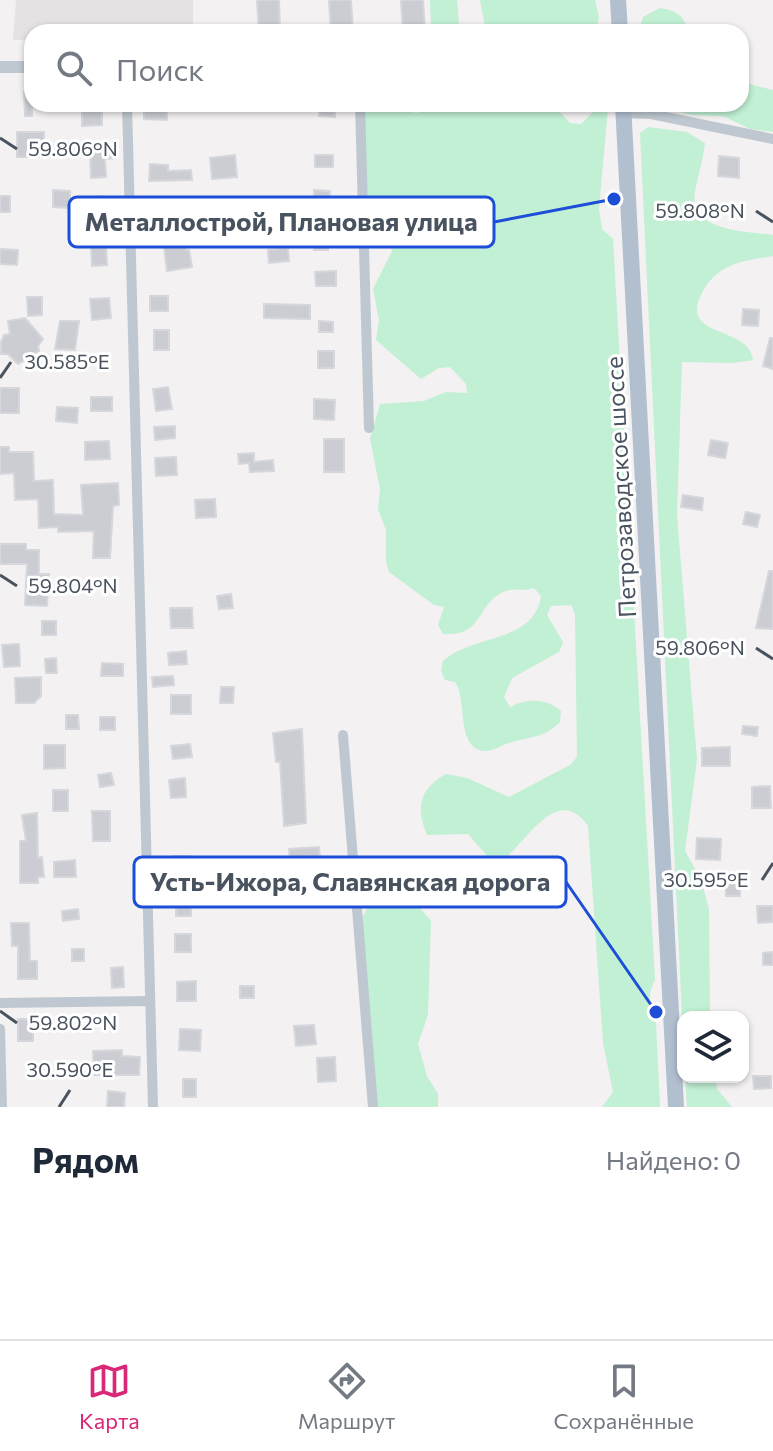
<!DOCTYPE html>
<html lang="ru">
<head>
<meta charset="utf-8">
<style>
	body { margin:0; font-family:Commissioner,sans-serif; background:#f6f6f7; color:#1f2937 }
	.controls { position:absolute; right:24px; bottom:24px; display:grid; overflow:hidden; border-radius:16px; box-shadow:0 2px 6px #0004 }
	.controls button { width:72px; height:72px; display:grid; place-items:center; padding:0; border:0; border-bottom:2px solid #e0e1e3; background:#fff; color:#1f2937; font:40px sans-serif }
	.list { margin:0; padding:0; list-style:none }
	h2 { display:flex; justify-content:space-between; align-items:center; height:104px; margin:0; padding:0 32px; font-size:34px }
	h2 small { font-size:26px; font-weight:400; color:#747a83 }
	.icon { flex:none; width:44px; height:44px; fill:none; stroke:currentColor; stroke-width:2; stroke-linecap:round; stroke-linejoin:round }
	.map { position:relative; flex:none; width:773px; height:1107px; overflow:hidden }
	.search { position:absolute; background:#fff; box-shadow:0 2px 6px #0004; left:24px; right:24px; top:24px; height:88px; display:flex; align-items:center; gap:20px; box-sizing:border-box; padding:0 28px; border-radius:24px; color:#747a83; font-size:30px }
	.sheet { height:232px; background:#fff }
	nav { display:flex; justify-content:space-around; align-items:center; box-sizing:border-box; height:112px; border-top:2px solid #e0e1e3; background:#fff; font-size:22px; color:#747a83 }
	nav a { display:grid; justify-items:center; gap:4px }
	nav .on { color:#db2777 }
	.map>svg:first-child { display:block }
</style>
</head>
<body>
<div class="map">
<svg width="773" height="1107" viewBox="0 0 773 1107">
	<rect width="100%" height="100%" fill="#f3f1f1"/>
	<!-- education -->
	<path fill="#e4e2e3" d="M16 0H193V32H32V40H13Z"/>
	<!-- green -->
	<g fill="#c1f0d4">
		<path d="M430 0H457L459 23 450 32H431Z"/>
		<path d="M480 0H595L599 17 596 32H486Z"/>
		<path d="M660 8C675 10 686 16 687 32H638L643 17Z"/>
		<path d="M741 82 773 90V132L750 129 723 116 692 115 650 104H741Z"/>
		<path d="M361 104H404L409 112 418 113 434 104H552L570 123 581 124 596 109 608 108 599 208 602 229 613 239 655 980C648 991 648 1011 656 1023L660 1107H602L613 1092 603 1043 588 826C556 779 522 850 496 866L468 834 427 835C415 807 420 788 446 774L467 778 509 797 570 765 577 757 575 614 571 605 551 606 547 615 563 642 559 652 512 678 504 697 510 707C526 698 547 698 561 711L560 722C543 739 530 736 509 743 502 745 493 751 485 751 455 749 468 700 455 682L445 680 441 671 443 661C473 634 535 643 541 596L534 588C523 592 513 587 503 592 474 607 485 636 443 634L438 625 444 607 434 605 389 572 386 562V530L378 509 380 489 370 439 380 404 424 401 446 392 467 393 466 384 450 367 439 368 421 379 376 340 379 320 373 289 392 251 386 231 367 223Z"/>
		<path d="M648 127 687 132 705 143C703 160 698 176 695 192 688 232 748 231 773 235V256C743 261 719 263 703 291 676 340 749 324 753 360L733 363 682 362 677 515 697 760 685 851 701 879 709 910 710 1017H683V1037L640 133Z"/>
		<path d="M394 888 404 889 431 921 428 1015 418 1044 427 1076 438 1094V1107H377L360 922 375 893Z"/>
		<path d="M685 1077H715L717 1089 732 1107H687Z"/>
	</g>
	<!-- building -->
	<g fill="#cbcdd3" stroke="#d5d7dc" stroke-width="2">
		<path d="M257 0H279L280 32H259Z"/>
		<path d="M329 0H351L353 32H331Z"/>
		<path d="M401 0H423L425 32H403Z"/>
		<path d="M32 91V116H25L24 92Z"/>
		<path d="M82 104H102V125L82 126Z"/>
		<path d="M319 104H335V117L319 116Z"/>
		<path d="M144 105 167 106V120L144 119Z"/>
		<rect x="17" y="132" width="27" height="25"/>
		<path d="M115 150V158L105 159 106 177 91 178 90 151Z"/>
		<path d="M235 155 237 177 212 179 210 158Z"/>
		<rect x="315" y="155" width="18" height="12"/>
		<path d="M719 156 739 158V178L718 176Z"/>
		<path d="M150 164 168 165V171L191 170 192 180 149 181Z"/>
		<path d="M53 190 70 191V208L53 207Z"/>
		<path d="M314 190 330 191 329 209 314 208Z"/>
		<rect x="0" y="196" width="10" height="16"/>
		<path d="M103 196 105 211 87 214 85 198Z"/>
		<path d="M183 212 186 250H189L192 267 167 271 160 214Z"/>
		<path d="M315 232H329L328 250H314Z"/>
		<path d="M91 247H106L107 265 92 266Z"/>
		<path d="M288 248 289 261 269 263 268 250Z"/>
		<path d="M0 249 18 250 17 265 0 264Z"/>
		<path d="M336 271V286H316L315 272Z"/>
		<rect x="150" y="296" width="18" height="15"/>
		<path d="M27 297H42V315L28 316Z"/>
		<path d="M109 298 111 318 92 320 90 299Z"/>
		<path d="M264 304 310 305V319L264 318Z"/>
		<path d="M743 309 759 310 758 326 742 325Z"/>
		<path d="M25 318 43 339 38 346 39 351 18 364 8 354H1V342L4 335 10 334 8 321Z"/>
		<path d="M60 321H79L75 350 55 349Z"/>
		<path d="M319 321 333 322V332H319Z"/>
		<rect x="154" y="330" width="15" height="20"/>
		<path d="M770 338H773V369L763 366Z"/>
		<rect x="318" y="351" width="16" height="17"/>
		<path d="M168 387 172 409 156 411 153 389Z"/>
		<rect x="0" y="388" width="19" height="25"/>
		<rect x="91" y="397" width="21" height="14"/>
		<path d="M314 399 335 400 334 420 314 419Z"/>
		<path d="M57 407 78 408 77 423 56 421Z"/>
		<path d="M175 426V438L155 440 154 427Z"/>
		<rect x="324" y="439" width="20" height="33"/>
		<path d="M711 440 728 443 725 458 708 455Z"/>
		<path d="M109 441 110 459 85 460V442Z"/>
		<path d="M0 447H9V452H33L34 481 53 480 54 514 83 515 81 485 118 483 119 505 113 506 110 558H93L94 531 58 532V527L39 528 38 499 15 500 14 473 0 474Z"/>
		<path d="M254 453V462L273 460 274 471 250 472 249 463 239 464 238 454Z"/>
		<path d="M176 457 177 475 156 476 155 458Z"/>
		<path d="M683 495 703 498 702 510 681 507Z"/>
		<path d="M215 499 216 517 196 518 195 500Z"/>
		<path d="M746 512 760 515 757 527 743 524Z"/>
		<path d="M0 544H26V550H39V574H49L47 606 25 605 27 564H0Z"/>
		<path d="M769 571H773V629L756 628Z"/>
		<path d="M231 594 233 608 219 609 217 596Z"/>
		<path d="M170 608H192L193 628H171Z"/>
		<rect x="42" y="621" width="14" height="14"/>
		<path d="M19 644 20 666 4 667 2 645Z"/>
		<path d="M186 651 187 664 169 665 168 653Z"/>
		<path d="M56 658 57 673H46L45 659Z"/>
		<path d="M102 663 123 664V676H101Z"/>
		<path d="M173 676 174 685 153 687 152 677Z"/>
		<path d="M41 677V696L34 703H16L15 678Z"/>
		<path d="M221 687H234L233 703H220Z"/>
		<rect x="171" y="695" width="20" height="19"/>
		<path d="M66 715H78L79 729H66Z"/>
		<rect x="100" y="717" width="15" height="13"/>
		<path d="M743 726 758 727 757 736 742 734Z"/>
		<path d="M302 729 306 823 284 826 280 762H276L273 733Z"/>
		<path d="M190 744 192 757 173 759 171 746Z"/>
		<path d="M44 745H65V768L44 769Z"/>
		<path d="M730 747V766H702V748Z"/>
		<path d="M111 773 114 785 100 787 98 775Z"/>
		<path d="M185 778 186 797 171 798 169 780Z"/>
		<path d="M770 786 771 808H752V787Z"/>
		<rect x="53" y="790" width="15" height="21"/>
		<path d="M92 811H110V841H93Z"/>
		<path d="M37 813 38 858 42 857 44 877H38V883H20V841H26L22 815Z"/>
		<path d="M697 838 721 839 720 860 696 859Z"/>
		<path d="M319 847 324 902 310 903 309 871 291 872 289 849Z"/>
		<path d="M173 856H190L191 881H174Z"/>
		<path d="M75 860 76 877H54V862Z"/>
		<path d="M725 876H740V896H726Z"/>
		<rect x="176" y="897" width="15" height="19"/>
		<path d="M757 906H773V922L758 923Z"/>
		<path d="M78 909 79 919 63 921 62 911Z"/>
		<path d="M11 923H29L30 961H37V979H18V946H12Z"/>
		<rect x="175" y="934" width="16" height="18"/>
		<rect x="72" y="949" width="12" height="12"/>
		<path d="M773 952V965H763V953Z"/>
		<path d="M123 967 124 987 112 988 111 968Z"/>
		<path d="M196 981V1001H177V982Z"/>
		<rect x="240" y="986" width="14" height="12"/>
		<rect x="18" y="1019" width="15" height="22"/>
		<path d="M314 1025 316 1044 296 1046 294 1026Z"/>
		<path d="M180 1029 201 1030 200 1051 179 1050Z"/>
		<path d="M122 1050V1056L140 1057 139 1075H94L93 1051Z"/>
		<path d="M335 1057 336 1081 318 1082 317 1058Z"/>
		<path d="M753 1076H771V1088L754 1089Z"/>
		<rect x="183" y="1079" width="13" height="18"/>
		<path d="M108 1091 125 1093 124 1107H107Z"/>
	</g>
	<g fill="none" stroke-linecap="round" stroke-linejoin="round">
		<!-- minor -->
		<g stroke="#bfc8d0" stroke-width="10">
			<path d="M127 104 153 1107"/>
			<path d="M360 104 369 428"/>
			<path d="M623 113 651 114 773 139"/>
			<path d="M343 735 373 1107"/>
			<path d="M0 1003 150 1001"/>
			<path d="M0 1029 2 1107"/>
		</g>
		<!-- tertiary -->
		<path stroke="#bfc8d0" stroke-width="12" d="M0 67H32"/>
		<!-- primary -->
		<g stroke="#b1bfcf" stroke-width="16">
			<path d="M618 0 620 32"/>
			<path d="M623 104 676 1107"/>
		</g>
	</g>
	<!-- ticks -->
	<path fill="none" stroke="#49535f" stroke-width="3" d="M0 138 17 149M756 211 773 222M0 378 11 362M0 575 17 586M756 648 773 659M762 880 773 863M0 1011 17 1023M59 1107 70 1090"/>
	<g text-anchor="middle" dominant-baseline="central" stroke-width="6" stroke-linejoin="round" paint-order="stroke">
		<!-- street labels -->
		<g font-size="24" fill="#49535f" stroke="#fff">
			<text transform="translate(620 487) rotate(-93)">Петрозаводское шоссе</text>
		</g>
	</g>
	<g font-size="20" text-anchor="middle" fill="#49535f" stroke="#fff" stroke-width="6" stroke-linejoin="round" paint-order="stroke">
		<text x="73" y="156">59.806°N</text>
		<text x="700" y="218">59.808°N</text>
		<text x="67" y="369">30.585°E</text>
		<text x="73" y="593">59.804°N</text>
		<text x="700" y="655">59.806°N</text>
		<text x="706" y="887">30.595°E</text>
		<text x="73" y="1030">59.802°N</text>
		<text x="70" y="1077">30.590°E</text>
	</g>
	<!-- callouts -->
	<path fill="none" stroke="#1d4ed8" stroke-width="3" d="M614 199L494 222M656 1012L566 882"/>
	<g fill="#1d4ed8" stroke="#fff" stroke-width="3">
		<circle cx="614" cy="199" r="8"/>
		<circle cx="656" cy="1012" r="8"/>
	</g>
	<g fill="#fff" stroke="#1d4ed8" stroke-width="3">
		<rect x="69" y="197" width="425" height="50" rx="8"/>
		<rect x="134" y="857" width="432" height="50" rx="8"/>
	</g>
	<g font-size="26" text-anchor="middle" font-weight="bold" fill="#49535f">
		<text x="281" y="231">Металлострой, Плановая улица</text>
		<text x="350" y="891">Усть-Ижора, Славянская дорога</text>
	</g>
</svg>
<div class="controls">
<button><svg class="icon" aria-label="layers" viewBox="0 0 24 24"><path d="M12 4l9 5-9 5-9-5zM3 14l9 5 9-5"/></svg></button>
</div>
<div class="search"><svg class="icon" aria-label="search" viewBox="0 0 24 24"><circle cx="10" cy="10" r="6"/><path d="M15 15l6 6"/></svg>Поиск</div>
</div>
<section class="sheet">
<h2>Рядом<small>Найдено: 0</small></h2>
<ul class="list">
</ul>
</section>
<nav>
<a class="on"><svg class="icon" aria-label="map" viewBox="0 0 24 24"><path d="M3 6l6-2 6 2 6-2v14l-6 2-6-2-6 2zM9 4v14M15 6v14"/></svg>Карта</a>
<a><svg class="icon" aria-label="directions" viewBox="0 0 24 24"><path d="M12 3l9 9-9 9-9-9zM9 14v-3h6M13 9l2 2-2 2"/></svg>Маршрут</a>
<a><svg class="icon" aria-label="saved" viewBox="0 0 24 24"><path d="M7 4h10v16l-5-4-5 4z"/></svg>Сохранённые</a>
</nav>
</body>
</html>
